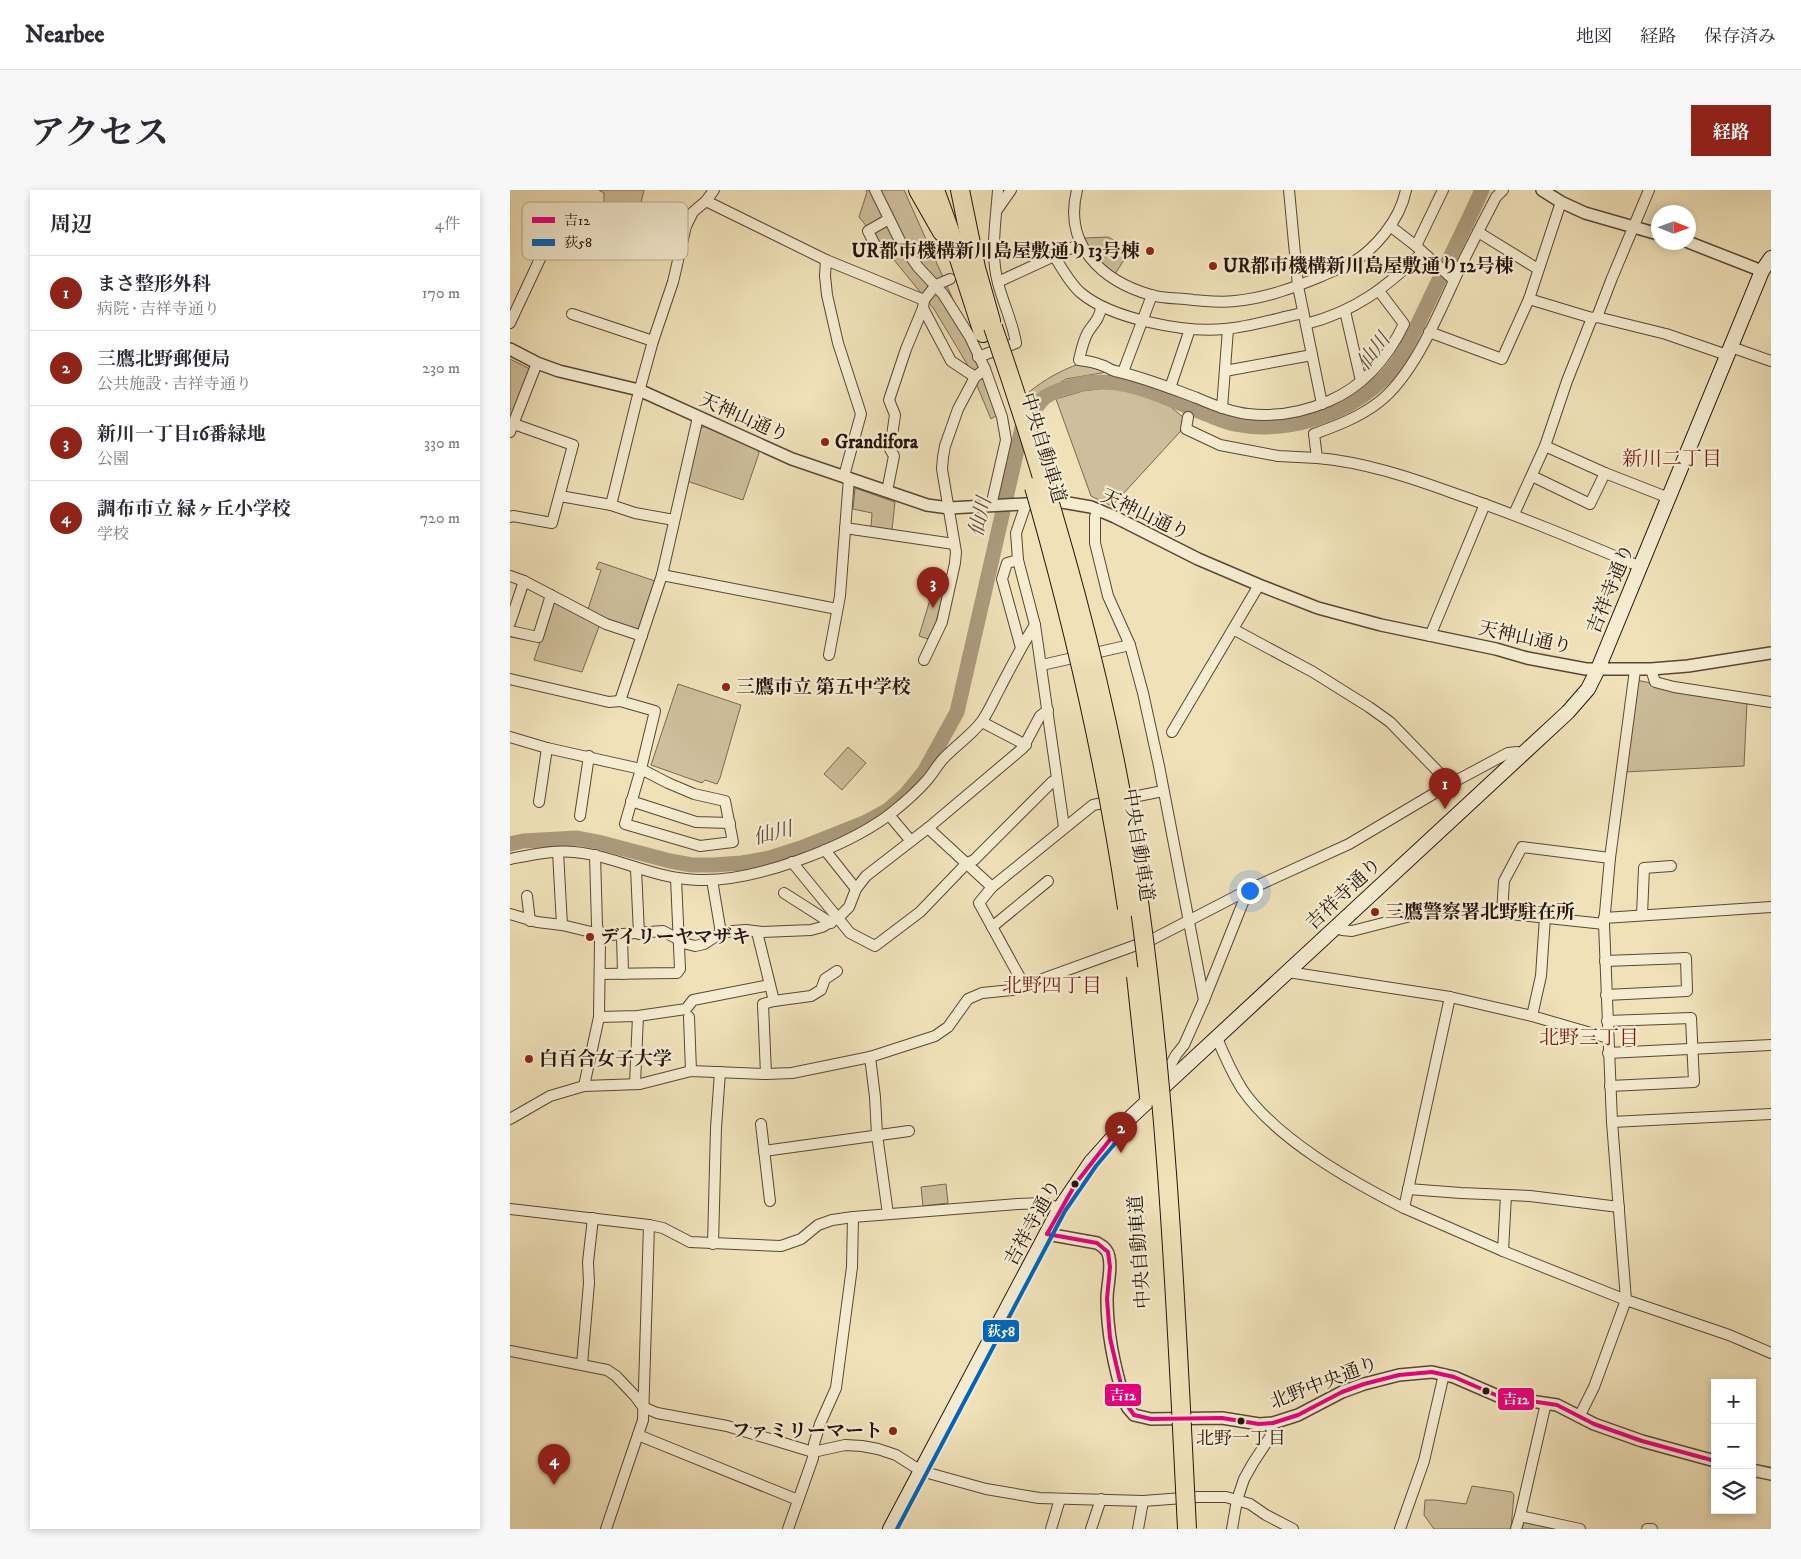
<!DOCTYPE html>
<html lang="ja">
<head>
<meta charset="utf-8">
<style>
	body { margin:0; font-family:"IM FELL DW Pica","Noto Serif JP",serif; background:#f7f7f7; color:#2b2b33 }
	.controls { position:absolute; right:15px; bottom:15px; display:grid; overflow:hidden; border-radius:0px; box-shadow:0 2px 8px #0003 }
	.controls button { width:45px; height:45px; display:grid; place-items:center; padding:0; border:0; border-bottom:1px solid #e1e1e2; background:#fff; color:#2b2b33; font:25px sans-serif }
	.compass { position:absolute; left:1141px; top:15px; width:45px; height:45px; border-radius:50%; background:#fff; box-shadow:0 2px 8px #0003; rotate:91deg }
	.you { position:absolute; left:739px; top:700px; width:18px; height:18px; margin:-12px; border:4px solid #fff; border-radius:50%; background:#1a73e8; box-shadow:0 0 0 8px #1a73e833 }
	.badge { display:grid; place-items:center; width:32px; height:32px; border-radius:50%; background:#8f2418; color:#fff; font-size:16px; font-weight:700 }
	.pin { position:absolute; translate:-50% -41px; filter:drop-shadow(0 1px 2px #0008) }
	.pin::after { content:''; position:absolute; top:26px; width:18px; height:15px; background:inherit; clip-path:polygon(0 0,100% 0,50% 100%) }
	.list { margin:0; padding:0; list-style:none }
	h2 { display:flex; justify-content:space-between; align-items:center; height:65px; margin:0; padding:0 20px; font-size:21px }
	h2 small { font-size:16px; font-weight:400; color:#7c7c81 }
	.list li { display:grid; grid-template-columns:32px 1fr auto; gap:15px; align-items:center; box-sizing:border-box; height:75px; padding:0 20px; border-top:1px solid #e1e1e2 }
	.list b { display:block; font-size:19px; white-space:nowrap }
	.list p { margin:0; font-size:16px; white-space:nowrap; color:#7c7c81 }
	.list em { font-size:16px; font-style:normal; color:#7c7c81 }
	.icon { flex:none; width:28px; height:28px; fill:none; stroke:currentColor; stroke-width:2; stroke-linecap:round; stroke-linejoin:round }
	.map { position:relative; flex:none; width:1261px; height:1339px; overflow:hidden; border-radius:0px }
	header { display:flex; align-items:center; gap:30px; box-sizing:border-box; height:70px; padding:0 25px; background:#fff; border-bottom:1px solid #e1e1e2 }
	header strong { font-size:24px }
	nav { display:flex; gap:28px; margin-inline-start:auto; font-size:18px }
	.intro { display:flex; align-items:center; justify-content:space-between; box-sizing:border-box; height:120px; padding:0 30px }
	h1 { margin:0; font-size:35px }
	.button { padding:12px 22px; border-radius:0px; background:#8f2418; color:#fff; font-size:18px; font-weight:700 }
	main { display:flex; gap:30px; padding:0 30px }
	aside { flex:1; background:#fff; border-radius:0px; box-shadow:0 2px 8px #0003 }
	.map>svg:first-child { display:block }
</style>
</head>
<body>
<header>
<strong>Nearbee</strong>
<nav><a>地図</a><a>経路</a><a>保存済み</a></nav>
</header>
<div class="intro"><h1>アクセス</h1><a class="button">経路</a></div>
<main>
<aside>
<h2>周辺<small>4件</small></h2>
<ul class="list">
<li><span class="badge">1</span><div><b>まさ整形外科</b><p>病院 · 吉祥寺通り</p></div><em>170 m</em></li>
<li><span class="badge">2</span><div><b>三鷹北野郵便局</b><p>公共施設 · 吉祥寺通り</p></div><em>230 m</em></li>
<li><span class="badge">3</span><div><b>新川一丁目16番緑地</b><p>公園</p></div><em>330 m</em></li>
<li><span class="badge">4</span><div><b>調布市立 緑ヶ丘小学校</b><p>学校</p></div><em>720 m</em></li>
</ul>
</aside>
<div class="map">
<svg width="1261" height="1339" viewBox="0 0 1261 1339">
	<rect width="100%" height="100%" fill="#f0e1b8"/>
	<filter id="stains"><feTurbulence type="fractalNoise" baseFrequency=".004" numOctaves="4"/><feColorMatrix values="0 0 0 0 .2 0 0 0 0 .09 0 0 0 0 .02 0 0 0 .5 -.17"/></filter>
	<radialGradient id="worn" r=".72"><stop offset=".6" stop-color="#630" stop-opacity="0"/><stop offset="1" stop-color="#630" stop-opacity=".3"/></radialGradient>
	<!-- green -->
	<g fill="#cebe9b" stroke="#7a6853">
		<path d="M89 0H134L128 25 94 14V3Z"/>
		<path d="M356 0H394L493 221 481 229 460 179 424 119 349 27 357 2Z"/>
		<path d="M598 47 607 52 616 67 605 84 582 66 575 48Z"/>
		<path d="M0 169 20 179 0 232Z"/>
		<path d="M569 174 589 176 597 182 556 189 522 211 519 202C534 190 551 180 569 174Z"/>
		<path d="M612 196 656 213 679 232 602 316 581 306 546 209 573 201Z"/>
		<path d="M195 236 247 259 249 263 233 310 177 291 190 239Z"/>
		<path d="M345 298 385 312 382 340 361 337 362 323 343 319Z"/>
		<path d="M89 372 145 391 130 441 77 422 91 380 86 379Z"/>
		<path d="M422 403 433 405 426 432 418 449 409 446Z"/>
		<path d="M43 412 90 434 72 482 24 470Z"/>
		<path d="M1126 490 1237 512 1234 576 1114 582Z"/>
		<path d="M168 494 231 515 210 588 207 594 195 590 192 593 141 575Z"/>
		<path d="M338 557 356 573 332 600 314 584Z"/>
		<path d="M436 994 438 1013 413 1016 411 997Z"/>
		<path d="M962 1296 1002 1302 1004 1305 1001 1339H924L914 1325 915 1310H925L956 1314Z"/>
		<path d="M1014 1330 1047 1339H1012Z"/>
	</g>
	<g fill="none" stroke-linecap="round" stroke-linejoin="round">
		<!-- river -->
		<path stroke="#ac9b7d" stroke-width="15" d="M0 654 13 651 67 648 88 652 160 671 182 675H203L232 673 260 668 291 658 354 633 378 620 396 604 414 582 447 522 512 238C519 228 526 216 534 208 541 202 551 200 559 197 609 181 650 206 696 224 705 228 715 232 724 234 774 244 831 227 869 193 893 172 904 141 918 113 936 75 955 38 972 0"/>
		<!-- minor casing -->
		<g stroke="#594636" stroke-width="12">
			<g id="minor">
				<path d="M365 0 391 53 408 77 433 104 460 147 475 179 492 227 496 250 481 316"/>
				<path d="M567 0C553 55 592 91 641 105 654 109 670 108 683 110 697 111 710 113 725 111 756 108 783 98 812 86 820 82 828 79 836 76 864 62 890 30 896 0"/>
				<path d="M779 0 788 96 812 214"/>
				<path d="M993 0 986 7C973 32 960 57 948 82 929 123 904 185 869 212 850 227 826 236 804 244L807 268C854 272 899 287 943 303 1007 325 1069 351 1131 377"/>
				<path d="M196 11 316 70 414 110"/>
				<path d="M1051 12 1019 109 1082 128 1087 127 1156 144 1217 165"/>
				<path d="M487 20 501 0"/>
				<path d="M379 29 358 41 369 63 374 62 391 53"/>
				<path d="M880 36 906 56 944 90"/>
				<path d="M968 42 1028 79"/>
				<path d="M906 56 933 0"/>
				<path d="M544 66C552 78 560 94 571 103 602 129 675 143 715 139 740 137 768 128 793 123"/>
				<path d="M316 70 315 86 317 105 328 153 351 224 334 286"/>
				<path d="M488 92 570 54"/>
				<path d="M591 117C590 128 584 133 578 142 573 151 571 161 569 170 577 171 584 172 591 175 596 176 600 180 605 181 633 187 660 198 687 208 703 215 720 222 738 224 765 227 794 222 819 211 854 196 878 167 894 134L869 101"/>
				<path d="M413 118 441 171 465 187"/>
				<path d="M835 121 851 191"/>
				<path d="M62 124 143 151"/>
				<path d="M1087 127 1102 88 1139 0"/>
				<path d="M0 133 43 41"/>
				<path d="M796 134C846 121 875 98 912 63"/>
				<path d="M919 142 992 169 1019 109"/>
				<path d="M1221 157 1261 171"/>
				<path d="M468 167 506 153C503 133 493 113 488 93 480 63 486 30 488 0"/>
				<path d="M715 181 802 165"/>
				<path d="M613 182 642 105"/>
				<path d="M660 198 680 139"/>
				<path d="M712 218 718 139"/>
				<path d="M678 227 676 239 710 255 768 266 807 268"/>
				<path d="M0 242 27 173"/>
				<path d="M1035 256 1095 283 1159 308"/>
				<path d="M1022 286 1080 314 1095 283"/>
				<path d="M377 301 384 266 380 259 385 225 379 210 396 159 413 118 414 110 426 95 440 89"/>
				<path d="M50 306 101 315 125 323 164 330"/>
				<path d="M516 314 506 343 508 370 525 435 554 637"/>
				<path d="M101 315 127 209 143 151 163 92 176 36 183 22 196 11 204 0"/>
				<path d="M588 319 585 327V353L598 406 620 455 633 503 649 576 694 810"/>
				<path d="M1004 324 1035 256 1057 191 1082 128"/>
				<path d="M0 327 3 326 42 333 63 255 4 234"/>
				<path d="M335 338 444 354"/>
				<path d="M508 370 497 373 492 389 511 458"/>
				<path d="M152 385 327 419"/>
				<path d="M0 386 14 391 96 434 132 446"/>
				<path d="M0 433 14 391"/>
				<path d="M723 439 803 482 859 517 880 532 940 594"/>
				<path d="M0 441 28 447 41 405"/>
				<path d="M920 446 975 314"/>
				<path d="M319 465 330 406 339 288"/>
				<path d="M414 470 432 432 445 373 446 362 432 279 433 267 435 256 448 219 465 187 475 179"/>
				<path d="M532 475 620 455"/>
				<path d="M1141 479 1145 492 1164 497 1261 512"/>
				<path d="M1125 480 1100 668 1094 734 1102 932 1116 1110 1219 1145 1261 1163"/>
				<path d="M0 489 99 512 110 511 145 521 131 579 115 634 190 656 223 652 215 611 184 604 158 593 131 579 37 558 0 547"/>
				<path d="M110 511 152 385 188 227"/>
				<path d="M472 532 516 555"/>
				<path d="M662 542 749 395"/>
				<path d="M121 611 186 632 220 633"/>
				<path d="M29 612 37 558"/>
				<path d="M379 625 401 651"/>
				<path d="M70 626 79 566"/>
				<path d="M418 638 482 697"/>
				<path d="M315 660 346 699"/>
				<path d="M48 662 52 735"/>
				<path d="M0 669C21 665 43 660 64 662 107 666 143 689 189 690 244 692 334 658 379 625 393 614 407 602 418 589 424 582 428 574 434 568 446 555 462 545 472 531 479 521 484 509 490 498 501 477 512 455 525 435"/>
				<path d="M282 672 340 743 365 756 410 722 457 673 464 670 542 592 547 589"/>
				<path d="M126 679 129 744"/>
				<path d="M202 690 211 743"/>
				<path d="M274 703 321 733"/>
				<path d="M17 706 20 731"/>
				<path d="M992 723 994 691 1012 657 1100 668"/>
				<path d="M0 724 27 732 52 735 81 742 100 745 153 741 177 754 185 756 194 754 211 743 222 741 236 740 252 742 301 740 312 737 328 728 339 717 346 699 356 686 418 638 513 558 530 526 538 520"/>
				<path d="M1132 725 1134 678 1161 676"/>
				<path d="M1094 728 1261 717"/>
				<path d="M482 737 538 691"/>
				<path d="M825 737 832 740 842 741 924 720 981 722 1094 734"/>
				<path d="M247 742 264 811"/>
				<path d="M112 745 113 784"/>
				<path d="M1095 771 1176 768 1177 801 1096 805"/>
				<path d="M778 782 940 807 1022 826 1098 848"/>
				<path d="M90 784 167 783 170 779 166 688"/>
				<path d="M514 795 469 713 482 697 583 615 653 601"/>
				<path d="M1022 826 1031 786 1035 727"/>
				<path d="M89 827 128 826 176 819 183 810 260 795"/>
				<path d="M179 827 181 881"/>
				<path d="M1097 831 1181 828 1184 892 1100 896"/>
				<path d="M707 848C714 865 722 883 732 899 766 949 841 991 894 1018L940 807"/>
				<path d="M1098 863 1261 855"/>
				<path d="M360 867 365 907 367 945 378 1024"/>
				<path d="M256 884 253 814 264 811 301 806 311 800 315 789 327 781"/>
				<path d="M661 889 660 876 666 865 674 855 694 810 738 700"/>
				<path d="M125 894 128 826"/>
				<path d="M74 896 89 827 90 750 87 735 85 665"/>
				<path d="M0 929 40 906 74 896 130 894 181 881 256 884 282 883 360 867 425 846 438 837 458 809 472 803 502 800 643 749 738 700 839 654 940 594 998 563 1007 562 1012 566"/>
				<path d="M1102 932 1261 924"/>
				<path d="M251 934 260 1011"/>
				<path d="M254 961 399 941"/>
				<path d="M898 999 951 1003 1020 1006 1109 1017"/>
				<path d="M894 1018 993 1061 1116 1110 1084 1197 1069 1227"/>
				<path d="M0 1019 139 1035 153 1038 180 1052 271 1056 291 1049 308 1035 322 1030 343 1027 508 1014 533 1013 550 1018"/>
				<path d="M203 1054 206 938 210 882"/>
				<path d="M993 1061 996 1005"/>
				<path d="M0 1161 97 1180 106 1186 125 1206 133 1217 147 1223 217 1236 303 1262 335 1255 352 1256 368 1259 386 1265 411 1281 476 1299 529 1308 633 1311 687 1307H716L740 1314 756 1325 783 1339"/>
				<path d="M72 1174 79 1093 78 1072 83 1028"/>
				<path d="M1036 1213 1010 1326 1070 1339"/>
				<path d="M128 1245 288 1310"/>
				<path d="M96 1339 133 1230 139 1035"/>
				<path d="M278 1339 303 1268 304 1254 310 1234 326 1198 342 1077 343 1027"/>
				<path d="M541 1339 550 1309"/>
				<path d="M581 1339 591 1309"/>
				<path d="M628 1339 633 1311"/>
				<path d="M722 1339 727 1310 734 1289 743 1273 760 1247 763 1233"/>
				<path d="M890 1339 914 1271 934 1184"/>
				<path d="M1006 1339 1010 1326"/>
				<path d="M1137 1339H1142"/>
			</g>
		</g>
		<!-- tertiary casing -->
		<g stroke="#594636" stroke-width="14">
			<g id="tertiary">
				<path d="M1032 0 1051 12 1075 23 1148 44"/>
				<path d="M1178 52 1252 81"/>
				<path d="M0 159 27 173 49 181 129 200 282 269 417 315 439 318 552 312 581 317 605 327 688 369 749 395 808 418 871 435 986 459 1017 468 1076 479H1141L1178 476 1261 463"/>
				<path d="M537 1044 587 1053C593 1056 598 1060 599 1067 602 1079 597 1096 597 1109 597 1143 605 1180 615 1212L618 1218 624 1225 641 1229 712 1228 749 1234 763 1233 788 1225 832 1202 854 1194 889 1185 922 1182 944 1187 988 1206 1047 1215 1084 1234 1132 1251 1205 1271"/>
				<path d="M1242 1280 1261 1284"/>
			</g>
		</g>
		<!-- secondary casing -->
		<g stroke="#27130b" stroke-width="16">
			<path id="secondary" d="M380 1339 550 1018 581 972 622 926 1058 522 1078 499 1088 479 1252 81 1261 68"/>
		</g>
		<!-- motorway casing -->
		<g stroke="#27130b" stroke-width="20">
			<g id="motorway">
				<path d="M408 0 432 42"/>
				<path d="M425 0 441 44 473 143"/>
				<path d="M450 0 466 78 481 131"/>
			</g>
		</g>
		<!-- minor -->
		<use href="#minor" stroke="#f5ecd1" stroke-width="10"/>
		<!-- tertiary -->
		<use href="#tertiary" stroke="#f5ecd1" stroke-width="11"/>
		<!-- secondary -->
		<use href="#secondary" stroke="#f5ecd1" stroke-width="14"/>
		<!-- motorway -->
		<use href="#motorway" stroke="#f0e1b8" stroke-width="18"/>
		<!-- motorway-bridge casing -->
		<g stroke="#27130b" stroke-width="20" stroke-linecap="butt">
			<g id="motorway-bridge">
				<path d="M483 137C544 313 595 492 624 677 657 897 666 1118 677 1339"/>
				<path d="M524 297C564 436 596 575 617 718"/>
				<path d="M626 786 639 907"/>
			</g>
		</g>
		<!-- motorway-bridge -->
		<use href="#motorway-bridge" stroke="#f0e1b8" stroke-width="18"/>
		<!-- bus-1 casing -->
		<g stroke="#f5ecd1" stroke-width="8">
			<g id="bus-1">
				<path d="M537 1044 587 1053 598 1062 600 1077 597 1109 600 1148 615 1212 624 1225 641 1229 712 1228 749 1234 763 1233 788 1225 832 1202 854 1194 889 1185 922 1182 944 1187 988 1206 1047 1215 1084 1234 1132 1251 1205 1271"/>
				<path d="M537 1044 566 993 602 947"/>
			</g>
		</g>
		<!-- bus-2 casing -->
		<g stroke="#f5ecd1" stroke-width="8">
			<path id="bus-2" d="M387 1339 555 1021 586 976 607 951"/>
		</g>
		<!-- bus-1 -->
		<use href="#bus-1" stroke="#e5007d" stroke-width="4"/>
		<!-- bus-2 -->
		<use href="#bus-2" stroke="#0065bd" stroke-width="4"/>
	</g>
	<!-- markers -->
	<g fill="#8f2418" stroke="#f5ecd1" stroke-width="2">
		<circle cx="640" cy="61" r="5"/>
		<circle cx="703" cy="76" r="5"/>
		<circle cx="315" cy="252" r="5"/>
		<circle cx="216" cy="497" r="5"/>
		<circle cx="865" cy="722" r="5"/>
		<circle cx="80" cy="747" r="5"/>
		<circle cx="19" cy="869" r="5"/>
		<circle cx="383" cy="1241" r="5"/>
	</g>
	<g fill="#27130b" stroke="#f5ecd1" stroke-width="2">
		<circle cx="565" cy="994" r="4.5"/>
		<circle cx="976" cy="1201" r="4.5"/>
		<circle cx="731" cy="1231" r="4.5"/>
	</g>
	<g text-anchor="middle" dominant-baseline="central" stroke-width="4.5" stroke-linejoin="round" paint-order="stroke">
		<!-- bus labels -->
		<g font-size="18" fill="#27130b" stroke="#f5ecd1">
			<text x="731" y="1249">北野一丁目</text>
		</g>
		<!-- poi labels -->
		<g font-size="19" font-weight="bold" fill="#27130b" stroke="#f5ecd1" text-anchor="start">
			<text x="630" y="61" text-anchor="end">UR都市機構新川島屋敷通り13号棟</text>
			<text x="713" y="76">UR都市機構新川島屋敷通り12号棟</text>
			<text x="325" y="252">Grandifora</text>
			<text x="226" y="497">三鷹市立 第五中学校</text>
			<text x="875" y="722">三鷹警察署北野駐在所</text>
			<text x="90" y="747">デイリーヤマザキ</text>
			<text x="29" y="869">白百合女子大学</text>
			<text x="373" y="1241" text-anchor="end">ファミリーマート</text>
		</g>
		<!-- street labels -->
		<g font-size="19" fill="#27130b" stroke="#f5ecd1">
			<text transform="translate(234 228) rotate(24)">天神山通り</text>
			<text transform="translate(533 258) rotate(73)">中央自動車道</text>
			<text transform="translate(635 325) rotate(25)">天神山通り</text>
			<text transform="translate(1101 399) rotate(-68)">吉祥寺通り</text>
			<text transform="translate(1015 448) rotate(12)">天神山通り</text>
			<text transform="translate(628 655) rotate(81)">中央自動車道</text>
			<text transform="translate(834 704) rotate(-43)">吉祥寺通り</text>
			<text transform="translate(523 1033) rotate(-61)">吉祥寺通り</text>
			<text transform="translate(630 1062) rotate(-94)">中央自動車道</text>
			<text transform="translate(814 1193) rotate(-21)">北野中央通り</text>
		</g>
		<!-- water labels -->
		<g font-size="20" font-style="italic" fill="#5c4939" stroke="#f5ecd1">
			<text transform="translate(864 162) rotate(-53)">仙川</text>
			<text transform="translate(471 327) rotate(-77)">仙川</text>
			<text transform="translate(263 644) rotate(-14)">仙川</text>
		</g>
		<!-- neighbourhood labels -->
		<g font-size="20" fill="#7a1f14" stroke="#f5ecd1">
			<text x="1162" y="269">新川二丁目</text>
			<text x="542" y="796">北野四丁目</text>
			<text x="1079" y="848">北野三丁目</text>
		</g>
	</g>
	<!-- legend -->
	<rect x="12" y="12" width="166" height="58" rx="8" fill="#f5ecd1" stroke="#b7ab96" stroke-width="1"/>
	<rect x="22" y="27" width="23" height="6" fill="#e5007d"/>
	<rect x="22" y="49" width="23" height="7" fill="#0065bd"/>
	<g font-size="14" fill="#27130b">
		<text x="54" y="35">吉12</text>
		<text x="54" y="57">荻58</text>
	</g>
	<g stroke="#f5ecd1" stroke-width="2">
		<rect x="472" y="1129" width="38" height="24" rx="5" fill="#0065bd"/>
		<rect x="594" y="1193" width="38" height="24" rx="5" fill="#e5007d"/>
		<rect x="987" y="1197" width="38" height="24" rx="5" fill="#e5007d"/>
	</g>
	<g font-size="14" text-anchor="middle" font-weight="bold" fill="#fff">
		<text x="491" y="1146">荻58</text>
		<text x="613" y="1210">吉12</text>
		<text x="1006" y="1214">吉12</text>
	</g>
	<rect width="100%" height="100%" filter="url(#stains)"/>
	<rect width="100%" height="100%" fill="url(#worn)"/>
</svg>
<div class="controls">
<button>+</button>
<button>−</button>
<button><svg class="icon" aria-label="layers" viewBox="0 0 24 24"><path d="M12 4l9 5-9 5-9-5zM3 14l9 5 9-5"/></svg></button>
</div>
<svg class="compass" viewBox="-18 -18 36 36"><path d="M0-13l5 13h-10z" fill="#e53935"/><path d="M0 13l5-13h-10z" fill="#7c7c81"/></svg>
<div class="you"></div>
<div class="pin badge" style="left:935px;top:619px">1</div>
<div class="pin badge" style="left:611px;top:963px">2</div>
<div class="pin badge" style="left:423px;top:418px">3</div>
<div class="pin badge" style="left:44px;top:1295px">4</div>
</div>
</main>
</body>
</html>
